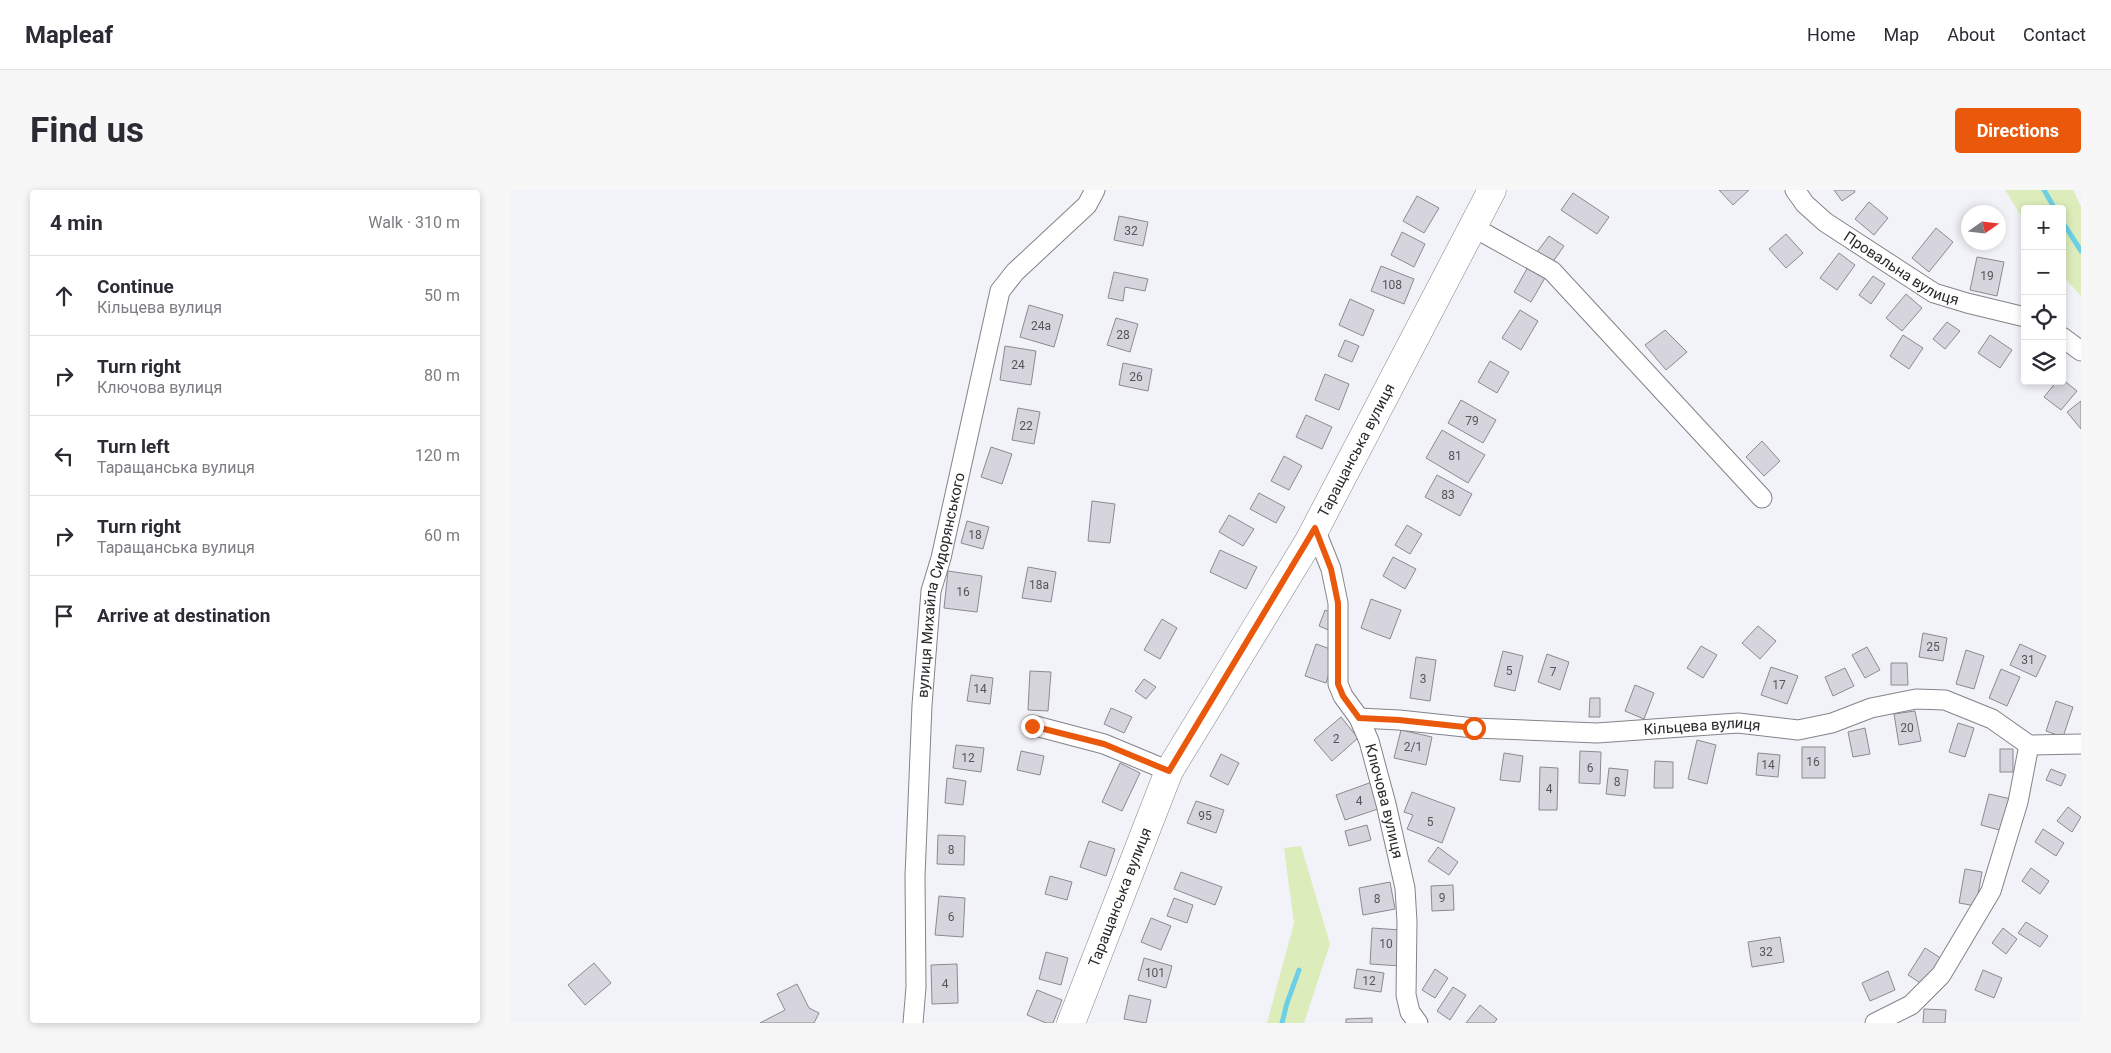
<!DOCTYPE html>
<html lang="en">
<head>
<meta charset="utf-8">
<style>
	body { margin:0; font-family:Roboto,sans-serif; background:#f7f7f7; color:#2b2b33 }
	.controls { position:absolute; right:15px; top:15px; display:grid; overflow:hidden; border-radius:5px; box-shadow:0 2px 8px #0003 }
	.controls button { width:45px; height:45px; display:grid; place-items:center; padding:0; border:0; border-bottom:1px solid #e1e1e2; background:#fff; color:#2b2b33; font:25px sans-serif }
	.compass { position:absolute; left:1451px; top:15px; width:45px; height:45px; border-radius:50%; background:#fff; box-shadow:0 2px 8px #0003; rotate:76deg }
	.stop { position:absolute; width:15px; height:15px; margin:-11px; border:4px solid #ea580c; border-radius:50%; background:#fff }
	.stop.end { background:#ea580c; border-color:#fff; box-shadow:0 1px 5px #0008 }
	.list { margin:0; padding:0; list-style:none }
	h2 { display:flex; justify-content:space-between; align-items:center; height:65px; margin:0; padding:0 20px; font-size:21px }
	h2 small { font-size:16px; font-weight:400; color:#7c7c81 }
	.list li { display:grid; grid-template-columns:32px 1fr auto; gap:15px; align-items:center; box-sizing:border-box; height:80px; padding:0 20px; border-top:1px solid #e1e1e2 }
	.list b { display:block; font-size:19px; white-space:nowrap }
	.list p { margin:0; font-size:16px; white-space:nowrap; color:#7c7c81 }
	.list em { font-size:16px; font-style:normal; color:#7c7c81 }
	.icon { flex:none; width:28px; height:28px; fill:none; stroke:currentColor; stroke-width:2; stroke-linecap:round; stroke-linejoin:round }
	.map { position:relative; flex:none; width:1571px; height:833px; overflow:hidden; border-radius:5px }
	header { display:flex; align-items:center; gap:30px; box-sizing:border-box; height:70px; padding:0 25px; background:#fff; border-bottom:1px solid #e1e1e2 }
	header strong { font-size:24px }
	nav { display:flex; gap:28px; margin-inline-start:auto; font-size:18px }
	.intro { display:flex; align-items:center; justify-content:space-between; box-sizing:border-box; height:120px; padding:0 30px }
	h1 { margin:0; font-size:35px }
	.button { padding:12px 22px; border-radius:5px; background:#ea580c; color:#fff; font-size:18px; font-weight:700 }
	main { display:flex; gap:30px; padding:0 30px }
	aside { flex:1; background:#fff; border-radius:5px; box-shadow:0 2px 8px #0003 }
	.map>svg:first-child { display:block }
</style>
</head>
<body>
<header>
<strong>Mapleaf</strong>
<nav><a>Home</a><a>Map</a><a>About</a><a>Contact</a></nav>
</header>
<div class="intro"><h1>Find us</h1><a class="button">Directions</a></div>
<main>
<aside>
<h2>4 min<small>Walk · 310 m</small></h2>
<ul class="list">
<li><svg class="icon" aria-label="ahead" viewBox="0 0 24 24"><path d="M12 20V5M6 11l6-6 6 6"/></svg><div><b>Continue</b><p>Кільцева вулиця</p></div><em>50 m</em></li>
<li><svg class="icon" aria-label="right" viewBox="0 0 24 24"><path d="M7 20v-9h11M14 6l5 5-5 5"/></svg><div><b>Turn right</b><p>Ключова вулиця</p></div><em>80 m</em></li>
<li><svg class="icon" aria-label="left" viewBox="0 0 24 24"><path d="M17 20v-9H6M10 6l-5 5 5 5"/></svg><div><b>Turn left</b><p>Таращанська вулиця</p></div><em>120 m</em></li>
<li><svg class="icon" aria-label="right" viewBox="0 0 24 24"><path d="M7 20v-9h11M14 6l5 5-5 5"/></svg><div><b>Turn right</b><p>Таращанська вулиця</p></div><em>60 m</em></li>
<li><svg class="icon" aria-label="arrive" viewBox="0 0 24 24"><path d="M6 21V4h12l-3 4 3 4H6"/></svg><div><b>Arrive at destination</b></div></li>
</ul>
</aside>
<div class="map">
<svg width="1571" height="833" viewBox="0 0 1571 833">
	<rect width="100%" height="100%" fill="#f2f2f9"/>
	<!-- green -->
	<g fill="#dcecbb">
		<path d="M1495 0H1563L1571 17V106L1552 85V19H1515V32Z"/>
		<path d="M791 656 820 754 794 833H757L784 733 774 658Z"/>
	</g>
	<g fill="none" stroke-linecap="round" stroke-linejoin="round">
		<!-- stream -->
		<g stroke="#6ccfe5" stroke-width="5">
			<path d="M1534 0 1545 19"/>
			<path d="M1552 31 1571 61"/>
			<path d="M772 833 777 813 789 780"/>
		</g>
	</g>
	<!-- building -->
	<g fill="#d6d5dd" stroke="#8a8a91">
		<path d="M1209 0H1239L1223 15Z"/>
		<path d="M1324 0H1344L1345 2 1332 11Z"/>
		<path d="M1063 3 1099 27 1087 44 1051 20Z"/>
		<path d="M907 6 929 18 914 43 893 31Z"/>
		<path d="M1359 12 1378 28 1364 45 1345 29Z"/>
		<path d="M609 26 638 32 633 56 604 50Z"/>
		<path d="M1426 38 1443 52 1419 82 1402 68Z"/>
		<path d="M892 42 915 54 904 77 881 65Z"/>
		<path d="M1276 44 1293 63 1276 78 1259 59Z"/>
		<path d="M1039 46 1054 56 1042 73 1027 62Z"/>
		<path d="M1329 63 1345 75 1327 100 1310 88Z"/>
		<path d="M1467 67 1494 72 1487 106 1460 100Z"/>
		<path d="M1019 75 1036 86 1021 112 1004 102Z"/>
		<path d="M871 76 904 89 894 114 861 101Z"/>
		<path d="M604 82 638 89 635 101 615 97 613 111 598 108Z"/>
		<path d="M1363 86 1375 94 1361 114 1349 105Z"/>
		<path d="M1396 104 1412 118 1392 141 1376 128Z"/>
		<path d="M840 109 864 120 853 146 829 135Z"/>
		<path d="M519 115 553 125 544 157 510 147Z"/>
		<path d="M1010 120 1028 131 1011 160 992 148Z"/>
		<path d="M606 128 628 134 620 162 597 155Z"/>
		<path d="M1437 132 1450 141 1435 159 1423 149Z"/>
		<path d="M1155 140 1177 162 1156 180 1135 155Z"/>
		<path d="M1393 145 1413 158 1399 179 1380 166Z"/>
		<path d="M1480 145 1502 160 1490 178 1468 163Z"/>
		<path d="M835 150 849 156 842 172 828 166Z"/>
		<path d="M495 156 526 161 521 195 490 190Z"/>
		<path d="M980 171 999 182 987 203 968 192Z"/>
		<path d="M613 173 642 179 638 201 609 195Z"/>
		<path d="M815 184 839 194 829 220 805 210Z"/>
		<path d="M1552 189 1567 201 1551 220 1534 207 1547 191H1552Z"/>
		<path d="M951 210 986 230 973 253 938 233Z"/>
		<path d="M1571 211V239L1557 222Z"/>
		<path d="M508 218 530 222 524 254 502 250Z"/>
		<path d="M796 225 822 237 812 259 786 247Z"/>
		<path d="M932 240 975 265 958 293 916 268Z"/>
		<path d="M1252 251 1270 271 1254 286 1236 267Z"/>
		<path d="M481 257 502 264 492 294 471 287Z"/>
		<path d="M774 266 792 276 779 300 761 291Z"/>
		<path d="M927 285 962 304 950 326 915 307Z"/>
		<path d="M749 303 775 317 766 333 740 319Z"/>
		<path d="M582 311 605 314 600 353 578 351Z"/>
		<path d="M719 325 744 339 733 356 709 342Z"/>
		<path d="M457 331 479 337 473 359 451 353Z"/>
		<path d="M897 335 912 344 900 364 885 355Z"/>
		<path d="M710 360 747 377 736 399 700 382Z"/>
		<path d="M883 367 906 379 895 399 873 386Z"/>
		<path d="M518 377 546 382 541 412 512 408Z"/>
		<path d="M438 381 472 386 467 422 434 418Z"/>
		<path d="M861 409 891 420 880 449 851 438Z"/>
		<path d="M815 420 827 425 821 441 809 436Z"/>
		<path d="M652 429 667 438 650 469 634 460Z"/>
		<path d="M1248 436 1266 451 1250 469 1232 453Z"/>
		<path d="M1413 443 1437 448 1433 471 1409 467Z"/>
		<path d="M806 454 826 461 816 493 795 486Z"/>
		<path d="M1510 454 1536 466 1526 487 1500 475Z"/>
		<path d="M1191 456 1207 465 1193 488 1177 478Z"/>
		<path d="M1357 457 1370 480 1355 488 1342 465Z"/>
		<path d="M1456 460 1474 466 1464 499 1446 494Z"/>
		<path d="M993 461 1013 466 1005 501 984 496Z"/>
		<path d="M1037 464 1059 472 1050 500 1028 492Z"/>
		<path d="M906 467 926 470 920 511 900 508Z"/>
		<path d="M1381 473H1397L1398 495H1381Z"/>
		<path d="M1261 477 1288 486 1277 514 1251 505Z"/>
		<path d="M1335 478 1344 496 1323 506 1315 487Z"/>
		<path d="M1491 479 1510 487 1497 516 1479 508Z"/>
		<path d="M520 481 541 482 538 521 518 520Z"/>
		<path d="M461 485 483 488 480 514 457 511Z"/>
		<path d="M634 489 646 497 636 509 625 501Z"/>
		<path d="M1125 495 1144 503 1134 529 1115 521Z"/>
		<path d="M1080 508H1090V527H1079Z"/>
		<path d="M1546 511 1563 517 1553 547 1536 541Z"/>
		<path d="M601 518 622 527 614 543 594 534Z"/>
		<path d="M1405 521 1411 551 1389 555 1384 524Z"/>
		<path d="M831 527 848 548 822 571 804 550Z"/>
		<path d="M1448 533 1464 538 1455 567 1439 562Z"/>
		<path d="M1355 538 1360 564 1343 567 1338 542Z"/>
		<path d="M891 540 922 547 916 575 884 568Z"/>
		<path d="M1187 550 1206 555 1197 594 1178 589Z"/>
		<path d="M446 555 474 558 471 582 443 578Z"/>
		<rect x="1292" y="557" width="23" height="31"/>
		<rect x="1490" y="559" width="13" height="23"/>
		<path d="M511 561 534 566 530 585 507 580Z"/>
		<path d="M1070 561 1091 562 1090 594 1069 593Z"/>
		<path d="M994 563 1013 566 1010 592 990 590Z"/>
		<path d="M1248 563 1270 565 1268 587 1246 585Z"/>
		<path d="M711 564 729 573 718 595 700 586Z"/>
		<path d="M1145 571 1163 572V598H1144Z"/>
		<path d="M610 573 630 583 612 621 592 612Z"/>
		<path d="M1030 577 1048 578 1047 620H1029Z"/>
		<path d="M1099 578 1118 580 1115 606 1096 604Z"/>
		<path d="M1541 579 1556 585 1551 596 1536 590Z"/>
		<path d="M437 588 456 591 453 615 435 613Z"/>
		<path d="M862 592 871 618 835 630 826 605Z"/>
		<path d="M902 602 945 618 932 653 897 639 903 625 894 622Z"/>
		<path d="M1479 604 1501 609 1493 641 1471 635Z"/>
		<path d="M686 611 714 620 706 643 677 633Z"/>
		<path d="M1558 617 1571 627 1562 642 1547 631Z"/>
		<path d="M857 635 861 650 839 656 835 641Z"/>
		<path d="M1533 639 1554 653 1546 666 1525 652Z"/>
		<path d="M428 645 455 646 454 675 427 674Z"/>
		<path d="M579 651 605 659 596 686 570 677Z"/>
		<path d="M928 657 948 672 939 685 918 671Z"/>
		<path d="M1521 678 1539 691 1530 704 1512 691Z"/>
		<path d="M1455 679 1472 682 1466 716 1449 713Z"/>
		<path d="M671 682 712 697 705 715 664 699Z"/>
		<path d="M540 686 562 692 557 710 535 704Z"/>
		<path d="M880 692 885 719 853 725 849 698Z"/>
		<path d="M943 695 944 720 922 721 921 696Z"/>
		<path d="M429 706 455 708 453 747 425 745Z"/>
		<path d="M664 708 683 715 677 733 657 726Z"/>
		<path d="M641 728 661 736 651 760 631 752Z"/>
		<path d="M1516 732 1538 746 1530 757 1508 743Z"/>
		<path d="M862 738 891 740V776L860 774Z"/>
		<path d="M1493 738 1507 749 1496 764 1482 753Z"/>
		<path d="M1270 747 1274 772 1242 777 1238 752Z"/>
		<path d="M1415 758 1432 769 1415 796 1398 785Z"/>
		<path d="M536 762 558 768 551 795 529 789Z"/>
		<path d="M634 768 662 776 656 798 628 790Z"/>
		<path d="M84 773 101 793 75 815 58 795Z"/>
		<path d="M447 774 448 813 422 814 421 775Z"/>
		<path d="M847 779 874 783 871 802 844 798Z"/>
		<path d="M925 779 938 788 925 808 912 800Z"/>
		<path d="M1473 780 1492 788 1484 808 1465 800Z"/>
		<path d="M1378 781 1385 800 1360 811 1352 793Z"/>
		<path d="M287 794 299 818 309 823 304 833H250L275 820 267 804Z"/>
		<path d="M943 797 956 805 940 830 927 821Z"/>
		<path d="M527 800 552 810 543 833H536L517 825Z"/>
		<path d="M619 805 641 810 636 833 614 829Z"/>
		<path d="M970 815 987 829 984 833H956Z"/>
		<path d="M1414 819 1436 820 1435 833H1413Z"/>
		<path d="M862 828V833H836V829Z"/>
	</g>
	<g fill="none" stroke-linecap="round" stroke-linejoin="round">
		<!-- street casing -->
		<g stroke="#83838a" stroke-width="21">
			<g id="street">
				<path id="s1" d="M1285 0 1295 14 1315 32 1424 103 1457 113 1515 127"/>
				<path d="M963 37 1042 81 1252 308"/>
				<path d="M1552 147 1571 161"/>
				<path id="s2" d="M805 339 821 379 828 413V494L833 506 849 528 859 551 876 614 895 698 897 732 896 805 900 822 908 833"/>
				<path id="s3" d="M849 528 889 530 964 538 1087 543 1228 533 1288 540 1322 533 1361 518 1406 509 1435 510 1482 529 1519 555 1508 612 1481 701 1431 785 1401 815 1365 833"/>
				<path d="M522 535 594 554 659 581"/>
				<path d="M1519 555 1571 554"/>
				<path id="s4" d="M403 833 406 797 405 686 412 515 421 401 431 368 490 101 505 82 577 15 585 0"/>
			</g>
		</g>
		<!-- secondary casing -->
		<g stroke="#83838a" stroke-width="29">
			<g id="secondary">
				<path id="s5" d="M561 833 659 581 799 351 982 0"/>
			</g>
		</g>
		<!-- street -->
		<use href="#street" stroke="#fff" stroke-width="19"/>
		<!-- secondary -->
		<use href="#secondary" stroke="#fff" stroke-width="28"/>
	</g>
	<g fill="none" stroke-linecap="round" stroke-linejoin="round">
		<!-- route -->
		<path stroke="#ea580c" stroke-width="6" d="M522 536 594 554 659 581 805 338 821 379 828 413V494L833 506 849 528 889 530 964 538"/>
	</g>
	<g text-anchor="middle" dominant-baseline="central" stroke-width="4" stroke-linejoin="round" paint-order="stroke">
		<!-- number labels -->
		<g font-size="12" fill="#555559">
			<text x="621" y="41">32</text>
			<text x="1477" y="86">19</text>
			<text x="882" y="95">108</text>
			<text x="531" y="136">24а</text>
			<text x="613" y="145">28</text>
			<text x="508" y="175">24</text>
			<text x="626" y="187">26</text>
			<text x="962" y="231">79</text>
			<text x="516" y="236">22</text>
			<text x="945" y="266">81</text>
			<text x="938" y="305">83</text>
			<text x="465" y="345">18</text>
			<text x="529" y="395">18а</text>
			<text x="453" y="402">16</text>
			<text x="1423" y="457">25</text>
			<text x="1518" y="470">31</text>
			<text x="999" y="481">5</text>
			<text x="1043" y="482">7</text>
			<text x="913" y="489">3</text>
			<text x="1269" y="495">17</text>
			<text x="470" y="499">14</text>
			<text x="1397" y="538">20</text>
			<text x="826" y="549">2</text>
			<text x="903" y="557">2/1</text>
			<text x="458" y="568">12</text>
			<text x="1303" y="572">16</text>
			<text x="1258" y="575">14</text>
			<text x="1080" y="578">6</text>
			<text x="1107" y="592">8</text>
			<text x="1039" y="599">4</text>
			<text x="849" y="611">4</text>
			<text x="695" y="626">95</text>
			<text x="920" y="632">5</text>
			<text x="441" y="660">8</text>
			<text x="932" y="708">9</text>
			<text x="867" y="709">8</text>
			<text x="441" y="727">6</text>
			<text x="876" y="754">10</text>
			<text x="1256" y="762">32</text>
			<text x="645" y="783">101</text>
			<text x="859" y="791">12</text>
			<text x="435" y="794">4</text>
		</g>
		<!-- street labels -->
		<g font-size="15" fill="#2a2a2d" stroke="#fff">
			<text stroke="none"><textPath href="#s1" startOffset="134">Провальна вулиця</textPath></text>
			<text stroke="none"><textPath href="#s5" startOffset="642">Таращанська вулиця</textPath></text>
			<text stroke="none"><textPath href="#s4" startOffset="440">вулиця Михайла Сидорянського</textPath></text>
			<text stroke="none"><textPath href="#s3" startOffset="344">Кільцева вулиця</textPath></text>
			<text stroke="none"><textPath href="#s2" startOffset="286">Ключова вулиця</textPath></text>
			<text stroke="none"><textPath href="#s5" startOffset="135">Таращанська вулиця</textPath></text>
		</g>
	</g>
</svg>
<div class="controls">
<button>+</button>
<button>−</button>
<button><svg class="icon" aria-label="locate" viewBox="0 0 24 24"><circle cx="12" cy="12" r="6"/><path d="M12 2v4M12 18v4M2 12h4M18 12h4"/></svg></button>
<button><svg class="icon" aria-label="layers" viewBox="0 0 24 24"><path d="M12 4l9 5-9 5-9-5zM3 14l9 5 9-5"/></svg></button>
</div>
<svg class="compass" viewBox="-18 -18 36 36"><path d="M0-13l5 13h-10z" fill="#e53935"/><path d="M0 13l5-13h-10z" fill="#7c7c81"/></svg>
<div class="stop" style="left:964px;top:538px"></div>
<div class="stop end" style="left:522px;top:536px"></div>
</div>
</main>
</body>
</html>
